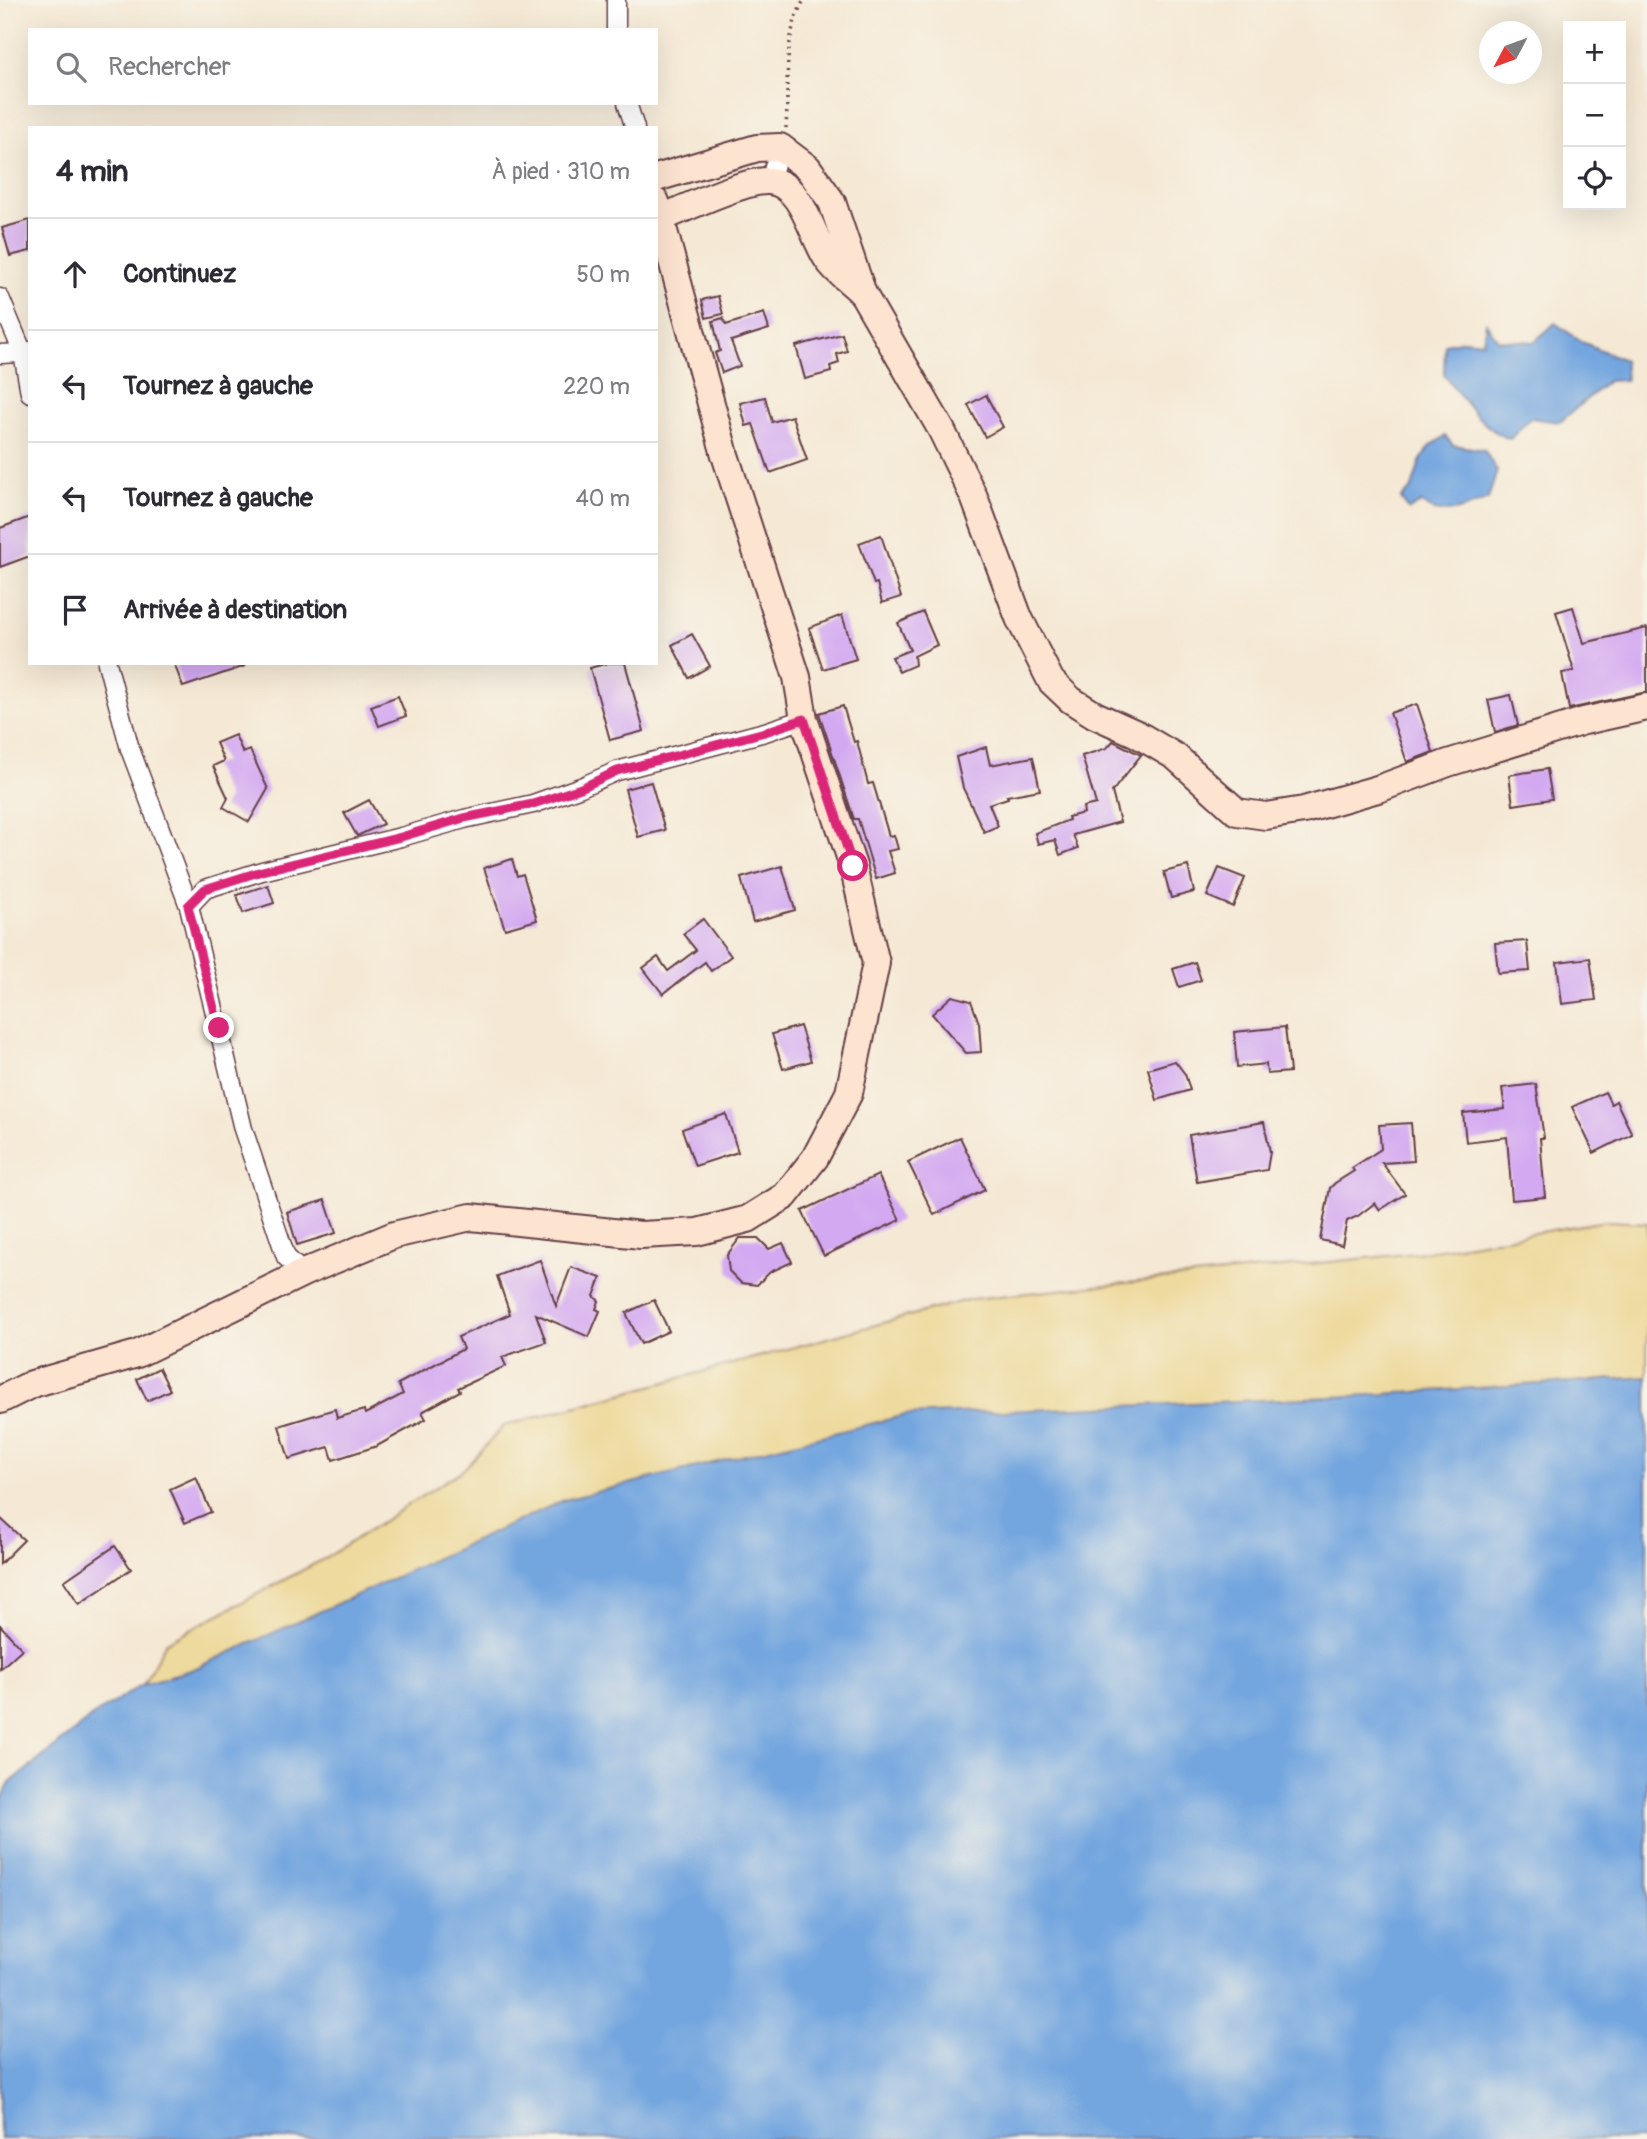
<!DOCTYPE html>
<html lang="fr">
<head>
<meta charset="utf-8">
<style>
	body { margin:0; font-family:Pangolin,sans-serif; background:#f7f7f7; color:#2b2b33 }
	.controls { position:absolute; right:21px; top:21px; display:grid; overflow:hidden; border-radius:0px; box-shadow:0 7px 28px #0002 }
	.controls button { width:63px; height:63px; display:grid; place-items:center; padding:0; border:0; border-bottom:2px solid #e1e1e2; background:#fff; color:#2b2b33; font:35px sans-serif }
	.compass { position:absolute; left:1479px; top:21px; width:63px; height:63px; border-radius:50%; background:#fff; box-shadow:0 7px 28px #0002; rotate:229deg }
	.stop { position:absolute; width:21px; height:21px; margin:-16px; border:5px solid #db2777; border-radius:50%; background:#fff }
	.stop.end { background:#db2777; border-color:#fff; box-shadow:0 2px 7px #0008 }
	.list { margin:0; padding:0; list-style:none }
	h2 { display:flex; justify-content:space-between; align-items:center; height:91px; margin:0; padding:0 28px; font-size:30px }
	h2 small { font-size:23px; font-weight:400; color:#7c7c81 }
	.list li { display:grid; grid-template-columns:46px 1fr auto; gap:21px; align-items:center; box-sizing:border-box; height:112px; padding:0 28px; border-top:2px solid #e1e1e2 }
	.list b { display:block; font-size:26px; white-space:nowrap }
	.list em { font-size:23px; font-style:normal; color:#7c7c81 }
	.icon { flex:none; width:38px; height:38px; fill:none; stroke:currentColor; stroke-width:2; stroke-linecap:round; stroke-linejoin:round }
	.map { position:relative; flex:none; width:1647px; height:2139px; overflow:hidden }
	.search { position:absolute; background:#fff; box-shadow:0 7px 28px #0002; left:28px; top:28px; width:630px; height:77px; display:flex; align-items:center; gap:18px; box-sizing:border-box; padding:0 24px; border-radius:0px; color:#7c7c81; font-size:26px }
	.panel { position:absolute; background:#fff; box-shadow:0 7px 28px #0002; left:28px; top:126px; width:630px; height:539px; border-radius:0px }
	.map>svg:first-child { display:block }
</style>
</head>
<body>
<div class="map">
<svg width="1647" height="2139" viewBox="0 0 1647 2139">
	<rect width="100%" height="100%" fill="#f7f3e8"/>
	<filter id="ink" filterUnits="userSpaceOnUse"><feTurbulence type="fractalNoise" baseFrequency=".0143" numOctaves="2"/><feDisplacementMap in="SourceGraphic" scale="14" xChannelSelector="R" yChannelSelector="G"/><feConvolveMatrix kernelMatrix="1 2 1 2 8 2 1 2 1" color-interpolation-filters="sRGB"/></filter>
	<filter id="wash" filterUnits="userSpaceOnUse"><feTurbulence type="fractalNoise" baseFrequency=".00686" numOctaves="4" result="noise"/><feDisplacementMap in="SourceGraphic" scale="28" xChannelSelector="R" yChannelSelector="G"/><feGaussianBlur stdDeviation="1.57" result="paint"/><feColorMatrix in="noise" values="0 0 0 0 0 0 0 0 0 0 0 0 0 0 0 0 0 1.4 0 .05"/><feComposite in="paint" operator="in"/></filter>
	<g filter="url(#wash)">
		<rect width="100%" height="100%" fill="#f5e9d5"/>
		<!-- sand -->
		<path fill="#eeda9e" stroke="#9c7c64" stroke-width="2" d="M1605 1221 1647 1223V1377L1354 1396 564 1500 194 1669 143 1684 166 1642 326 1558 464 1469 504 1426 971 1299 1417 1253Z"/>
		<!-- water -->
		<g fill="#73a6df" stroke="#5e6285" stroke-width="2">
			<path d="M1486 323 1498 340 1534 342 1555 323 1582 342 1624 360 1626 380 1608 381 1560 422 1530 418 1510 439C1482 430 1462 397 1444 375L1445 344 1464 340 1483 342Z"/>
			<path d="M1445 436 1453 445 1484 450 1497 471 1488 499C1463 509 1445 520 1421 503L1409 510 1401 499 1412 488 1420 462 1429 447Z"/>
			<path d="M1647 1377V2139H0V1802L10 1783 97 1713 143 1684 194 1669 564 1500 906 1415 1354 1396Z"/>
		</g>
		<g id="blocks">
			<!-- building -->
			<g fill="#d3a9f1">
				<path d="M30 220V251L10 256 2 228Z"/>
				<path d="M718 296 723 314 706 318 702 300Z"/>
				<path d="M764 313 769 329 731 341 740 366 722 373 715 353 720 351 713 321 723 318 726 325Z"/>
				<path d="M842 334 847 351 837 354 839 363 830 366 831 372 805 379 796 346Z"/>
				<path d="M986 395 1003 427 985 437 968 405Z"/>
				<path d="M765 397 772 422 792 416 807 460 770 473 753 424 746 426 740 403Z"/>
				<path d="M30 517V556L0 567V528Z"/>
				<path d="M881 535 901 597 882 603 877 583 874 584 859 543Z"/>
				<path d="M1573 607 1584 643 1647 628V692L1569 709 1562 673 1574 671 1556 612Z"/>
				<path d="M923 612 937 645 914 656 915 665 899 672 892 657 910 650 898 623Z"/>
				<path d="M842 615 856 659 823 669 809 628Z"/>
				<path d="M692 634 710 666 689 678 672 645Z"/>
				<path d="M174 663H244L245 666 183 687Z"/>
				<path d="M608 663H625L644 731 610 740 590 668Z"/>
				<path d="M1511 695 1518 725 1495 732 1488 700Z"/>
				<path d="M398 696 406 716 379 726 371 706Z"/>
				<path d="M1417 704 1433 752 1407 762 1390 713Z"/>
				<path d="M843 706 854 742 857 741 868 784 873 783 889 836 894 835 898 849 888 851 895 873 876 879 858 819H854L819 713Z"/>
				<path d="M235 735 243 753 250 750 268 789 249 822 223 807 228 798 213 766 224 761 216 743Z"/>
				<path d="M1113 741 1141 755 1112 792 1120 822 1073 835 1078 848 1060 855 1055 840 1038 844 1035 833 1069 820 1068 817 1084 813 1083 807 1096 804 1082 756 1107 748Z"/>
				<path d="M986 747 990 765 1033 757 1040 790 1007 796 1008 798 989 804 998 826 984 832 963 788 956 757Z"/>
				<path d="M1547 769 1552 799 1513 805 1509 775Z"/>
				<path d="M651 782 665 830 638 837 625 789Z"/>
				<path d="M369 800 383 824 357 836 344 813Z"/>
				<path d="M512 859 517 876 523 874 537 920 505 929 484 868Z"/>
				<path d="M782 866 795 910 753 922 741 878Z"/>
				<path d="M1188 866 1194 892 1171 898 1164 872Z"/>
				<path d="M1219 868 1245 878 1233 907 1207 896Z"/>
				<path d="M268 885 274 903 243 913 237 895Z"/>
				<path d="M703 919 731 956 711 971 705 962 663 994 643 968 658 957 668 971 696 950 683 934Z"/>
				<path d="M1527 941 1530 971 1498 973 1495 943Z"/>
				<path d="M1590 958 1596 1000 1562 1004 1557 962Z"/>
				<path d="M1195 962 1201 980 1179 987 1173 969Z"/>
				<path d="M952 996 971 1001 979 1023 981 1052 966 1053 932 1014Z"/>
				<path d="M800 1026 811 1061 783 1069 772 1034Z"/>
				<path d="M1285 1027 1290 1072 1267 1074 1266 1064 1237 1067 1234 1032Z"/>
				<path d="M1175 1061 1185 1074 1190 1090 1157 1100 1148 1069Z"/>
				<path d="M1536 1084 1544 1138H1540L1545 1197 1512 1200 1507 1137 1466 1142 1463 1113 1505 1109 1502 1088Z"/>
				<path d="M1605 1092 1611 1104 1616 1101 1632 1134 1594 1153 1572 1107Z"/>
				<path d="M726 1114 738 1152 695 1166 682 1129Z"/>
				<path d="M1264 1122 1270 1152 1267 1170 1197 1182 1189 1135Z"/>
				<path d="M1411 1123 1414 1161 1382 1163 1405 1194 1380 1210 1375 1203 1358 1216 1347 1221 1342 1245 1320 1240 1330 1188 1335 1183 1354 1171 1352 1168 1381 1149 1379 1125Z"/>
				<path d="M960 1137 985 1190 934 1215 908 1162Z"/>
				<path d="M878 1175 900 1220 824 1256 802 1211Z"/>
				<path d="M325 1200 336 1233 297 1245 287 1212Z"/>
				<path d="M740 1238H758L769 1249 783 1243 792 1262 770 1272 757 1285 741 1283 729 1271 727 1255Z"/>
				<path d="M540 1260 556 1306 571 1267 601 1278 594 1296 599 1301 596 1309 600 1311 589 1337 536 1314 546 1342 502 1357 506 1366 458 1388 460 1391 422 1412 426 1419 377 1446 333 1460 329 1447 289 1459 279 1426 335 1409 337 1418 364 1410 365 1414 403 1394 398 1384 463 1349 458 1337 510 1314 497 1276Z"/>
				<path d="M654 1300 669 1331 641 1344 626 1313Z"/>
				<path d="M159 1368 170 1390 147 1401 137 1379Z"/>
				<path d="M196 1477 211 1512 185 1523 170 1489Z"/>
				<path d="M0 1518 24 1540 0 1564Z"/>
				<path d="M115 1546 131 1569 79 1604 64 1581Z"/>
				<path d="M0 1625 22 1649 0 1669Z"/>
			</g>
		</g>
	</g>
	<g filter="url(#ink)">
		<use href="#blocks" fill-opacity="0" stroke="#643d44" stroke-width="2"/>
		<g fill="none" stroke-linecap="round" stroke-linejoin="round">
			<!-- street casing -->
			<g stroke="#643d44" stroke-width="21">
				<g id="street">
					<path d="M616 0V30"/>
					<path d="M627 103 635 128"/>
					<path d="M770 181 780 147"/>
					<path d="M0 298 23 353 0 354"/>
					<path d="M30 351 23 353 30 393"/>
					<path d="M107 663 130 749 189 906 243 1129 286 1257 303 1273"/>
					<path d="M189 906 205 889 262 871 401 837 464 819 533 804 581 787 617 771 765 732 804 719"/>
				</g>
			</g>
			<!-- secondary casing -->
			<g stroke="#643d44" stroke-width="30">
				<g id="secondary">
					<path d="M656 178 757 148 780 147 808 168 832 202 863 294 941 429 974 497 1019 618 1051 681 1071 700 1095 715 1137 734 1176 757 1237 812 1266 816 1304 810 1381 788 1448 763 1584 721 1647 707"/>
					<path d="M662 218C685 208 747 179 769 181 803 183 812 238 828 260 836 272 850 281 860 291"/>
					<path d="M0 1400 32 1384 137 1354 303 1273 394 1235 471 1217 641 1235 697 1232 748 1219 785 1196 815 1158 849 1093 876 963 853 866 804 719 797 677 725 455 656 202"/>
				</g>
			</g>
			<!-- path -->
			<path stroke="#643d44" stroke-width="3.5" stroke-dasharray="2 5" stroke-linecap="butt" d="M786 128C789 85 782 38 804 0"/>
			<!-- street -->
			<use href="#street" stroke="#fff" stroke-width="18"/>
			<!-- secondary -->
			<use href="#secondary" stroke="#fde4d1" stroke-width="26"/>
		</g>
	</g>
	<g fill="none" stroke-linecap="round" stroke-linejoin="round" filter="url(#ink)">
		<!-- route -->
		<path stroke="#db2777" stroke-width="9" d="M219 1028 188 906 205 889 262 871 401 837 464 818 533 804 581 788 617 771 765 732 804 719 853 866"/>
	</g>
</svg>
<div class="controls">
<button>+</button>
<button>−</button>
<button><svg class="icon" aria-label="locate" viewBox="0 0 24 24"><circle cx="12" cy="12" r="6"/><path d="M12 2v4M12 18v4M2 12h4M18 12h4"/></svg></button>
</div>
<svg class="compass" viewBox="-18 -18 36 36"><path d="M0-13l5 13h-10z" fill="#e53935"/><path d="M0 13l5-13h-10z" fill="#7c7c81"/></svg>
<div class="stop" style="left:853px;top:866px"></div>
<div class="stop end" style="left:219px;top:1028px"></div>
<div class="search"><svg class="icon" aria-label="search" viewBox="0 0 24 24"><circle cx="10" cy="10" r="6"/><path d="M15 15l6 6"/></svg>Rechercher</div>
<section class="panel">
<h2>4 min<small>À pied · 310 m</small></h2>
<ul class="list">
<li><svg class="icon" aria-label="ahead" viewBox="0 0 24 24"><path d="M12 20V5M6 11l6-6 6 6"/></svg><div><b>Continuez</b></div><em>50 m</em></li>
<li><svg class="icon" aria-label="left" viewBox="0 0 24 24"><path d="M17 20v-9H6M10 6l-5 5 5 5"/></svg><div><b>Tournez à gauche</b></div><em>220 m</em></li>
<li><svg class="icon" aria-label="left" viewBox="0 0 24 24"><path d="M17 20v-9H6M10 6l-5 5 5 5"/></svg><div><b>Tournez à gauche</b></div><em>40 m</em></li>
<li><svg class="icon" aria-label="arrive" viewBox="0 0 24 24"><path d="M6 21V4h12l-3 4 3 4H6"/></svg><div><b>Arrivée à destination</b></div></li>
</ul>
</section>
</div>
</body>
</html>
